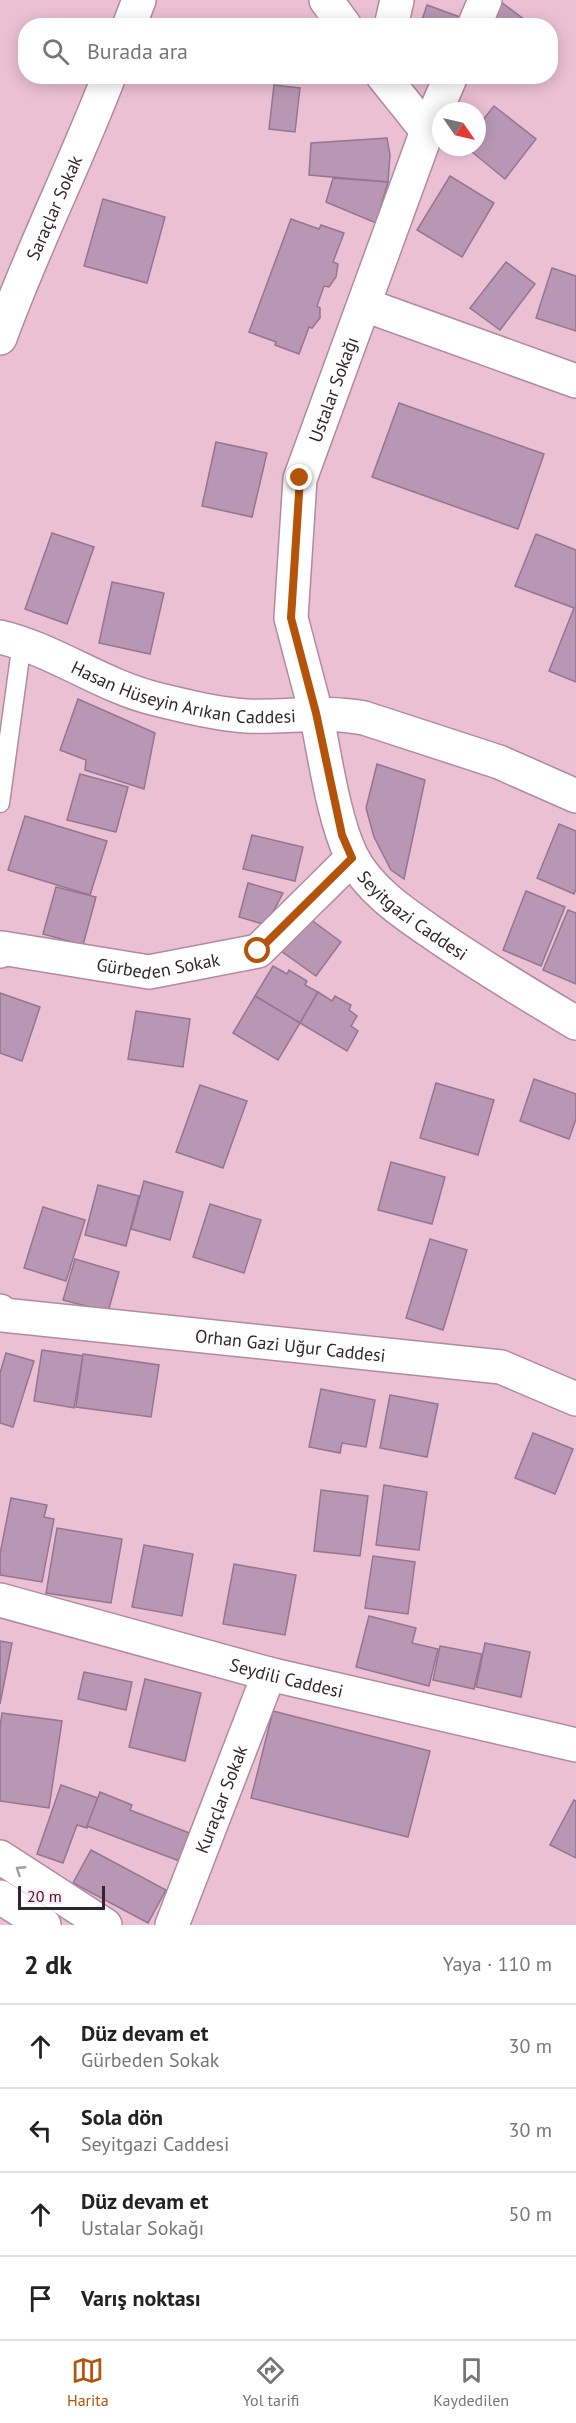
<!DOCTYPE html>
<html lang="tr">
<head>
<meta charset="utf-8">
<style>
	body { margin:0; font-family:"PT Sans",sans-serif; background:#f6f6f6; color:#222 }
	.compass { position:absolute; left:432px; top:102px; width:54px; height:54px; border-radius:50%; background:#fff; box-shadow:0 3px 15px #0003; rotate:124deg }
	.scale { position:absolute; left:18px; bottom:15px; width:87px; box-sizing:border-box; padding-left:6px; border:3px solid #34242b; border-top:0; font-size:16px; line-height:21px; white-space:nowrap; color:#34242b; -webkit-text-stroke:4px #fee7f1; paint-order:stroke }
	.stop { position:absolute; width:18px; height:18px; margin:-14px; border:4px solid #b45309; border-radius:50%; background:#fff }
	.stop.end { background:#b45309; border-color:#fff; box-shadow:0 2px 6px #0008 }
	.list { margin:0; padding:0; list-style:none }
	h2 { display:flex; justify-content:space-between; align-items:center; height:78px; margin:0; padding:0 24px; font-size:26px }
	h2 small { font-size:20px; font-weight:400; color:#767676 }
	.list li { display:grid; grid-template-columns:39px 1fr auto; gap:18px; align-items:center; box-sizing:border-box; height:84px; padding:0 24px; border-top:2px solid #e0e0e0 }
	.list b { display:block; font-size:22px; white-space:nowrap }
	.list p { margin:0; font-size:20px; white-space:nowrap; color:#767676 }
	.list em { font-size:20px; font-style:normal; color:#767676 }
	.icon { flex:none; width:33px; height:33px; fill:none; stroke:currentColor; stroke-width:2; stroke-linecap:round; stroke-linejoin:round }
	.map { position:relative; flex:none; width:576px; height:1925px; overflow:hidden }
	.search { position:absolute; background:#fff; box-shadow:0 3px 15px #0003; left:18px; right:18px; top:18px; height:66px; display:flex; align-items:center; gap:15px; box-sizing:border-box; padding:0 21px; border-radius:24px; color:#767676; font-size:22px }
	.sheet { height:414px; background:#fff }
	nav { display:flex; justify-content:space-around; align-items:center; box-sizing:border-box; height:84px; border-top:2px solid #e0e0e0; background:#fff; font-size:16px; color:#767676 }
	nav a { display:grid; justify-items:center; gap:3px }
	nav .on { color:#b45309 }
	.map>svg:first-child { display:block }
</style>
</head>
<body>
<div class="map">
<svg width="576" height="1925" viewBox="0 0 576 1925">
	<rect width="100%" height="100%" fill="#ebc0d3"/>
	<!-- building -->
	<g fill="#b797b3" stroke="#947691" stroke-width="1.5">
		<path d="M501 2 533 26H484Z"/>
		<path d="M427 5 460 17 457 26H420Z"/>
		<path d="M310 21V26H267V23Z"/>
		<rect x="225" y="76" width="38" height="4"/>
		<path d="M274 85 300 88 295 132 269 129Z"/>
		<path d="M494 106 536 139 505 179 466 147H477V127Z"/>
		<path d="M387 138 390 155 388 182 309 175 311 143Z"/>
		<path d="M450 176 494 203 462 257 417 230Z"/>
		<path d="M333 178 388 182 376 223 326 202Z"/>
		<path d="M103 199 165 217 147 283 84 266Z"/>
		<path d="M291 219 319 229 321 225 344 233 333 262 338 264 336 277 329 287 324 286 317 306 320 308V318L312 328 309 327 299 354 275 345 276 342 249 332Z"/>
		<path d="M506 262 535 284 500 330 470 308Z"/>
		<path d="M552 268 576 276V331L536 318Z"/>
		<path d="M399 403 544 454 518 529 372 477Z"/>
		<path d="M216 442 267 453 252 517 202 506Z"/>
		<path d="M52 533 94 547 67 624 25 609Z"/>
		<path d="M536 534 576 550V682L549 671 574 608 515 586Z"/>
		<path d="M112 582 164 593 150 654 99 643Z"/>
		<path d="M78 699 155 733 144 789 85 770 86 760 60 750Z"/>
		<path d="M377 764 425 780 404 879 391 870 374 837 366 808Z"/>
		<path d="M80 774 128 787 116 832 67 820Z"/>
		<path d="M25 816 107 841 90 895 8 870Z"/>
		<path d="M559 824 576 831V889L574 894 537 878Z"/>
		<path d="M252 835 303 847 295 881 243 869Z"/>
		<path d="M248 883 283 893 266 925 239 917Z"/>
		<path d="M56 887 96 897 83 945 43 934Z"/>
		<path d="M526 891 565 907 541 966 503 950Z"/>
		<path d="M568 910 576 913V984L543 970Z"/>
		<path d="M306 916 341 942 316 976 281 951Z"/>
		<path d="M273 966 287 974 289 970 307 981 305 985 318 992 300 1023 255 996Z"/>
		<path d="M318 992 332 1001 335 996 351 1005 349 1010 357 1016 351 1026 358 1031 347 1051 300 1023Z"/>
		<path d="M0 993 40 1007 22 1061 0 1053Z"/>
		<path d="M255 996 300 1023 278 1060 233 1033Z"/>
		<path d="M136 1011 190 1019 183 1067 128 1059Z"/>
		<path d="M534 1079 576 1094V1119L569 1139 520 1121Z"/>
		<path d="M436 1083 494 1100 478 1155 420 1138Z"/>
		<path d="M200 1085 247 1101 223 1168 176 1152Z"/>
		<path d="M391 1162 445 1177 432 1224 378 1210Z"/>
		<path d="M144 1181 183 1192 170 1240 131 1229Z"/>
		<path d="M98 1185 139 1196 126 1246 85 1235Z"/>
		<path d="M210 1204 261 1220 244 1273 193 1257Z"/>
		<path d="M43 1207 85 1220 66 1281 24 1268Z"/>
		<path d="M430 1239 467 1250 443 1330 406 1318Z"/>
		<path d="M75 1259 119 1272 108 1312 63 1300Z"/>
		<path d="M42 1350 83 1356 74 1408 34 1401Z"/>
		<path d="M6 1353 34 1361 13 1427 0 1423V1373Z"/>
		<path d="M83 1354 159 1365 151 1417 76 1407Z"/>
		<path d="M321 1389 375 1400 366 1447 342 1443 340 1453 309 1447Z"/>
		<path d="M390 1395 438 1404 427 1457 380 1448Z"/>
		<path d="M533 1433 573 1449 555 1494 515 1478Z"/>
		<path d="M384 1485 427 1492 419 1550 376 1545Z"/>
		<path d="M321 1490 368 1496 360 1556 314 1551Z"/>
		<path d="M11 1498 47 1505 44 1517 54 1519 42 1582 0 1575V1554Z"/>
		<path d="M57 1528 122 1539 111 1603 46 1593Z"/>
		<path d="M144 1545 193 1554 182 1616 132 1607Z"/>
		<path d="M373 1556 415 1562 408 1614 365 1608Z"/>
		<path d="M234 1564 296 1575 285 1635 223 1624Z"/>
		<path d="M369 1616 416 1628 412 1643 438 1649 429 1686 356 1667Z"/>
		<path d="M0 1641 12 1643 0 1704Z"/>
		<path d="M485 1643 530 1652 521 1697 476 1687Z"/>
		<path d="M440 1646 482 1654 474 1689 433 1680Z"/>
		<path d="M84 1672 132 1682 126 1710 78 1699Z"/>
		<path d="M145 1679 201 1693 185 1761 129 1747Z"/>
		<path d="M273 1711 430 1751 408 1837 251 1798Z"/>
		<path d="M2 1713 62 1721 49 1808 0 1801V1727Z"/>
		<path d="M61 1785 98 1798 87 1828 77 1825 63 1863 37 1854Z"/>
		<path d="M100 1792 132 1805 130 1810 192 1834 182 1862 87 1826Z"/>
		<path d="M574 1800 576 1801V1858L550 1845Z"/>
		<path d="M91 1850 166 1890 148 1923 73 1883Z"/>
	</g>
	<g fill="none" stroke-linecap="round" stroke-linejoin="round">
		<!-- lane casing -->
		<g stroke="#b28a9c" stroke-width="21">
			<path id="lane" d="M0 803 22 642"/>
		</g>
		<!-- street casing -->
		<g stroke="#b28a9c" stroke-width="36">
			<g id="street">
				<path d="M326 0 345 26"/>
				<path d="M129 26 139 0"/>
				<path d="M391 26 397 0"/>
				<path d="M474 26 485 0"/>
				<path d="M383 76 427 131"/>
				<path d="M365 305 576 381"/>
				<path id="s1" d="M0 338C32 249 75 165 109 76"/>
				<path id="s2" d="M316 713 291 618 300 479 427 131 451 76"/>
				<path id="s3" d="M0 951 2 948 149 972 258 951 352 858"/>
				<path id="s4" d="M172 1925 269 1674"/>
			</g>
		</g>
		<!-- secondary casing -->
		<g stroke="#b28a9c" stroke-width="36">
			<g id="secondary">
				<path id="s5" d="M0 637C55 650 102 686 156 699 185 706 216 714 246 716 286 718 324 710 364 718L499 762 576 796"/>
				<path id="s6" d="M316 713C325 756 333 817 351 855 369 891 405 914 437 936 482 967 529 995 576 1023"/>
				<path id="s7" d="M0 1311 3 1315 501 1367 576 1399"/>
				<path id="s8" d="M0 1600 269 1674 576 1745"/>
				<path d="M0 1857 105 1925"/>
				<path d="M0 1897 44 1925"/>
			</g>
		</g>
		<!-- lane -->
		<use href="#lane" stroke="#fff" stroke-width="18"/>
		<!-- street -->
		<use href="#street" stroke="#fff" stroke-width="33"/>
		<!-- secondary -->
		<use href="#secondary" stroke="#fff" stroke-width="33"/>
	</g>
	<!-- one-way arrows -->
	<defs><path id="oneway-chevron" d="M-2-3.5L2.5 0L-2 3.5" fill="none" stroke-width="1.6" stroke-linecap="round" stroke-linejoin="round" transform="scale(1.5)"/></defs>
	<use stroke="#a49ca0" href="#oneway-chevron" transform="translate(20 1870) rotate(-147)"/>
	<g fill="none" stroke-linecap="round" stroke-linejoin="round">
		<!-- route -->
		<path stroke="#b45309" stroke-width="8" d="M258 951 352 858 342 835 316 713 291 618 300 478"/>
	</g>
	<g text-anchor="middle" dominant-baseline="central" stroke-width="4.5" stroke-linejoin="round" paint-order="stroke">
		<!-- street labels -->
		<g font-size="18" fill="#34242b" stroke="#fee7f1">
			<text stroke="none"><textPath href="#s1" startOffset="141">Saraçlar Sokak</textPath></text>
			<text stroke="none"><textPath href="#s2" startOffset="333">Ustalar Sokağı</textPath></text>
			<text stroke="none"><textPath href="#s5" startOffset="194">Hasan Hüseyin Arıkan Caddesi</textPath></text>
			<text stroke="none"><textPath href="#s6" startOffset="234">Seyitgazi Caddesi</textPath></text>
			<text stroke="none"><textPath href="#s3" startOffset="162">Gürbeden Sokak</textPath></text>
			<text stroke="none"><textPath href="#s7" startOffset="294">Orhan Gazi Uğur Caddesi</textPath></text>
			<text stroke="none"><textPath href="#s8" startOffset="297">Seydili Caddesi</textPath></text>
			<text stroke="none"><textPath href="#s4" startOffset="135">Kuraçlar Sokak</textPath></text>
		</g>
	</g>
</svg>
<svg class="compass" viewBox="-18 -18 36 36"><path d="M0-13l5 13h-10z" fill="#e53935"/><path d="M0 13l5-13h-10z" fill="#767676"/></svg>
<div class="scale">20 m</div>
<div class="stop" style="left:258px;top:951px"></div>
<div class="stop end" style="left:300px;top:478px"></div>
<div class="search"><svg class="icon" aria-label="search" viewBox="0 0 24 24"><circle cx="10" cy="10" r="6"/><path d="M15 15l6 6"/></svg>Burada ara</div>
</div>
<section class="sheet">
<h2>2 dk<small>Yaya · 110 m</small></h2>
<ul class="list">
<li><svg class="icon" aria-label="ahead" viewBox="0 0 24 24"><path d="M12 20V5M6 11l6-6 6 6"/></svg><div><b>Düz devam et</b><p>Gürbeden Sokak</p></div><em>30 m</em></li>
<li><svg class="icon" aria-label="left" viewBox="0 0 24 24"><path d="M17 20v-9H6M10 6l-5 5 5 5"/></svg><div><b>Sola dön</b><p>Seyitgazi Caddesi</p></div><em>30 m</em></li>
<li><svg class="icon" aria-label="ahead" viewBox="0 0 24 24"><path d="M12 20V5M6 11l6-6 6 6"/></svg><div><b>Düz devam et</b><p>Ustalar Sokağı</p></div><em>50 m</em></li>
<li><svg class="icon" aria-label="arrive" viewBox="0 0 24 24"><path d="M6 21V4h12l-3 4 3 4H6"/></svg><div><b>Varış noktası</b></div></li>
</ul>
</section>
<nav>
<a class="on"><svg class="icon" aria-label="map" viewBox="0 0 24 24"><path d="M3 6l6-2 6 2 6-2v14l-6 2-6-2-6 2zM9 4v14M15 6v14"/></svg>Harita</a>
<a><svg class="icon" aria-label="directions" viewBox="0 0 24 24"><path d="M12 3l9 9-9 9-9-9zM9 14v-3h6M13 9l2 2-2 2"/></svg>Yol tarifi</a>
<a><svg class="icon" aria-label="saved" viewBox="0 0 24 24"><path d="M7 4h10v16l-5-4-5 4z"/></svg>Kaydedilen</a>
</nav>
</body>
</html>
